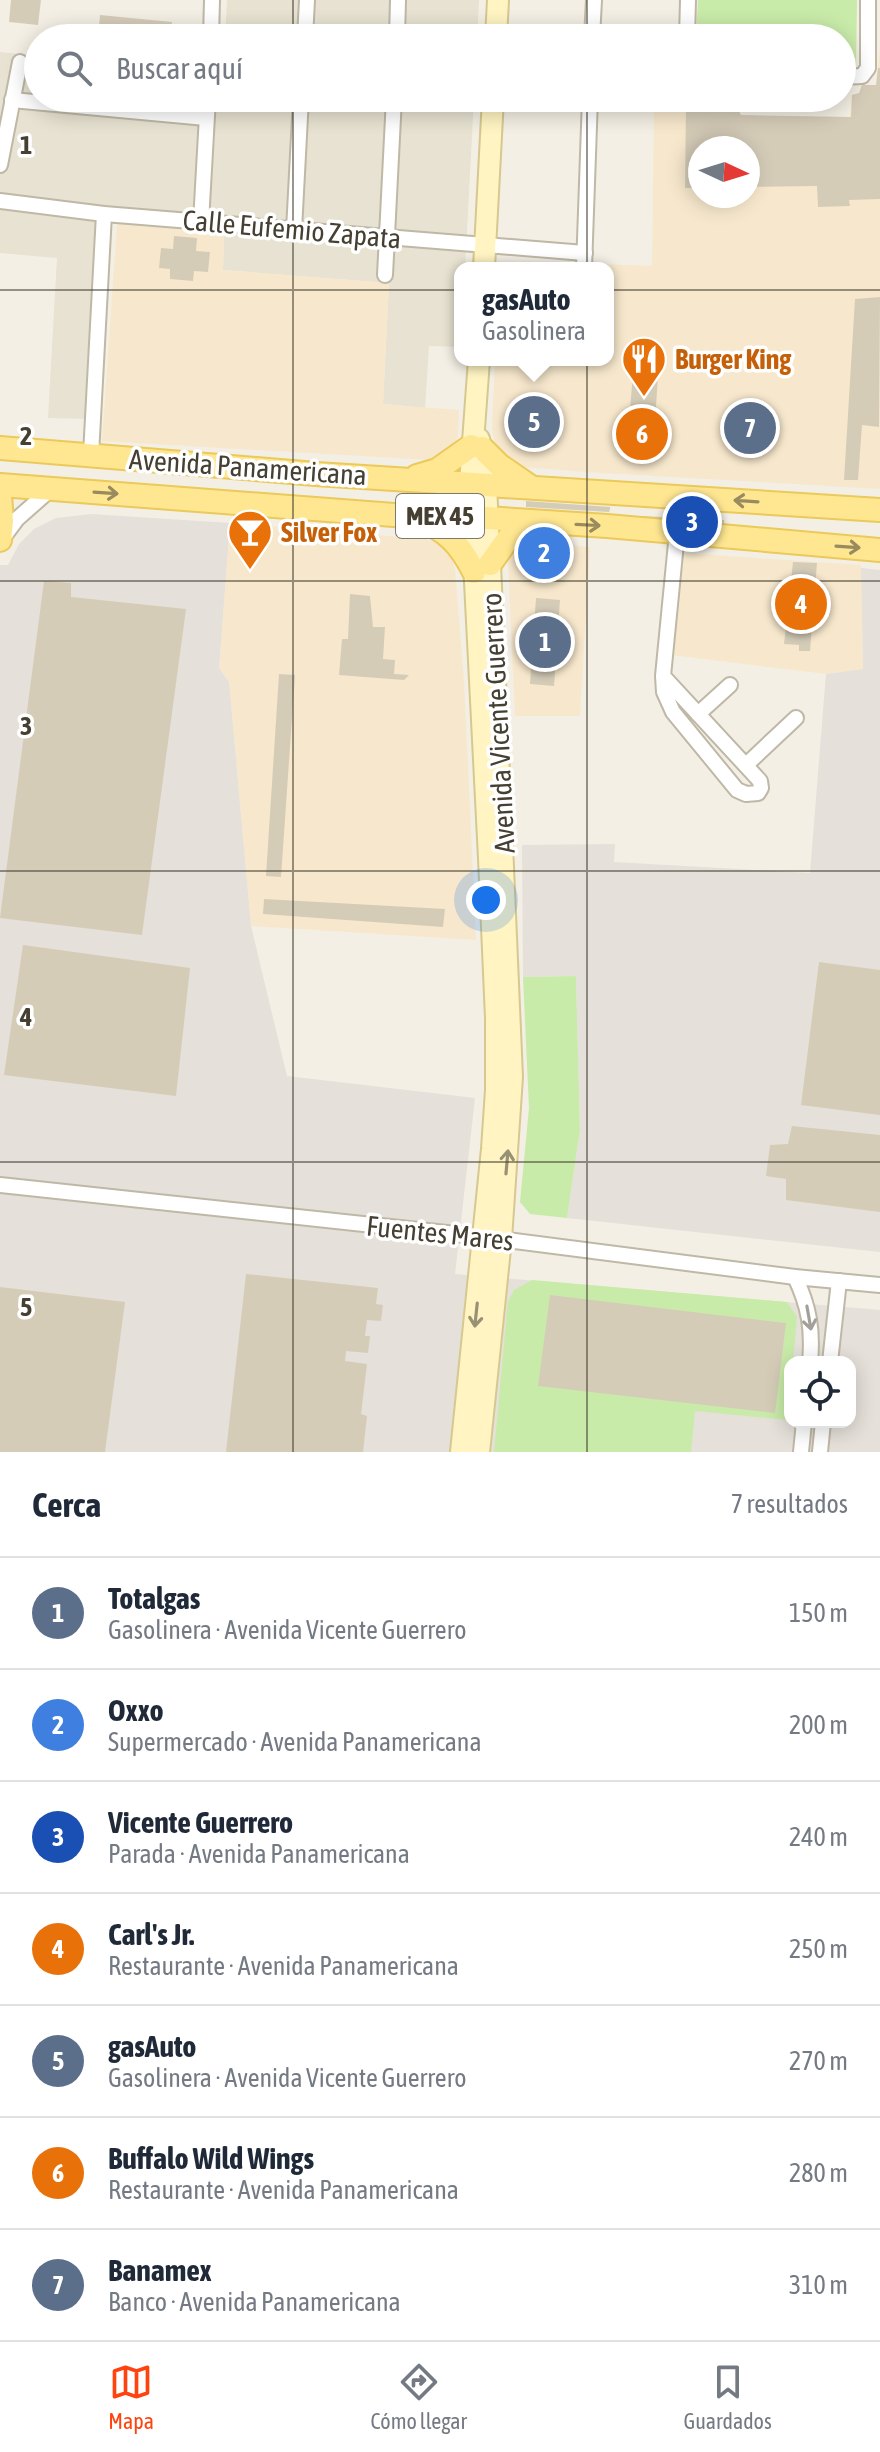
<!DOCTYPE html>
<html lang="es">
<head>
<meta charset="utf-8">
<style>
	body { margin:0; font-family:"Asap Condensed",sans-serif; background:#f6f6f7; color:#1f2937 }
	.controls { position:absolute; right:24px; bottom:24px; display:grid; overflow:hidden; border-radius:16px; box-shadow:0 4px 20px #0003 }
	.controls button { width:72px; height:72px; display:grid; place-items:center; padding:0; border:0; border-bottom:2px solid #e0e1e3; background:#fff; color:#1f2937; font:40px sans-serif }
	.compass { position:absolute; left:688px; top:136px; width:72px; height:72px; border-radius:50%; background:#fff; box-shadow:0 4px 20px #0003; rotate:94deg }
	.you { position:absolute; left:486px; top:900px; width:28px; height:28px; margin:-20px; border:6px solid #fff; border-radius:50%; background:#1a73e8; box-shadow:0 0 0 12px #1a73e833 }
	.badge { display:grid; place-items:center; width:52px; height:52px; border-radius:50%; background:#ff430f; color:#fff; font-size:26px; font-weight:700 }
	.pin { position:absolute; translate:-50% -50%; border:4px solid #fff; box-shadow:0 2px 8px #0006 }
	.popup { position:absolute; left:454px; top:262px; width:160px; height:104px; box-sizing:border-box; display:grid; place-content:center; border-radius:16px; background:#fff; filter:drop-shadow(0 2px 6px #0005); font-size:26px; white-space:nowrap; color:#747a83 }
	.popup b { font-size:30px; color:#1f2937 }
	.popup::after { content:''; position:absolute; left:50%; top:100%; margin-left:-16px; border:16px solid transparent; border-top-color:#fff }
	.list { margin:0; padding:0; list-style:none }
	h2 { display:flex; justify-content:space-between; align-items:center; height:104px; margin:0; padding:0 32px; font-size:34px }
	h2 small { font-size:26px; font-weight:400; color:#747a83 }
	.list li { display:grid; grid-template-columns:52px 1fr auto; gap:24px; align-items:center; box-sizing:border-box; height:112px; padding:0 32px; border-top:2px solid #e0e1e3 }
	.list b { display:block; font-size:30px; white-space:nowrap }
	.list p { margin:0; font-size:26px; white-space:nowrap; color:#747a83 }
	.list em { font-size:26px; font-style:normal; color:#747a83 }
	.icon { flex:none; width:44px; height:44px; fill:none; stroke:currentColor; stroke-width:2; stroke-linecap:round; stroke-linejoin:round }
	.map { position:relative; flex:none; width:880px; height:1452px; overflow:hidden }
	.search { position:absolute; background:#fff; box-shadow:0 4px 20px #0003; left:24px; right:24px; top:24px; height:88px; display:flex; align-items:center; gap:20px; box-sizing:border-box; padding:0 28px; border-radius:44px; color:#747a83; font-size:30px }
	.sheet { height:888px; background:#fff }
	nav { display:flex; justify-content:space-around; align-items:center; box-sizing:border-box; height:112px; border-top:2px solid #e0e1e3; background:#fff; font-size:22px; color:#747a83 }
	nav a { display:grid; justify-items:center; gap:4px }
	nav .on { color:#ff430f }
	.map>svg:first-child { display:block }
</style>
</head>
<body>
<div class="map">
<svg width="880" height="1452" viewBox="0 0 880 1452">
	<rect width="100%" height="100%" fill="#f3efe4"/>
	<!-- residential -->
	<g fill="#e7e2d1">
		<path d="M227 0H479L477 38H225Z"/>
		<path d="M0 52 38 56V98H474L465 268H460V347L429 346 425 408 383 404 389 283 223 270 224 233 96 222 87 419 48 418 57 258 0 253Z"/>
	</g>
	<!-- commercial -->
	<g fill="#f7e8cd" fill-rule="evenodd">
		<path d="M880 47V489L584 472 523 467 508 460 496 447 492 429 495 360H608V268H599V264L652 266 654 98H685L687 106 737 107 741 115 850 117 852 95 859 93 862 85H876ZM700 148H748V196H700Z"/>
		<path d="M117 224 224 233 223 270 389 283 383 404 459 410 458 437 453 446 436 459 430 460 102 441Z"/>
		<path d="M230 523 427 539 438 544 452 559 455 570 464 680 476 940 251 926 229 682 219 668Z"/>
		<path d="M525 542 590 547 580 716H515L508 562 512 549Z"/>
		<path d="M685 553 861 565 863 669 826 674 671 655Z"/>
	</g>
	<!-- industrial -->
	<g fill="#e5e0d9" fill-rule="evenodd">
		<path d="M91 514 230 523 219 668 229 682 251 926 287 1076 475 1098 455 1274 880 1310V1452H0V565H8L19 544 34 529 56 518ZM790 1362H850V1422H790Z"/>
		<path d="M861 568 880 570V1252L567 1218 580 1130 576 976 523 977 522 845 615 844 614 862 810 873 826 674 863 669Z"/>
	</g>
	<!-- green -->
	<g fill="#c9eba9">
		<path d="M698 0H857L856 68H842V38H696Z"/>
		<path d="M576 976 580 1130 567 1218 530 1214 520 1202 529 1108 523 977Z"/>
		<path d="M532 1280 787 1302 797 1317 793 1362H790L788 1420 695 1411 691 1452H494L508 1301 514 1290Z"/>
	</g>
	<!-- building -->
	<g fill="#d5ccb8">
		<path d="M11 0H41L38 25 9 22Z"/>
		<path d="M100 15 172 22 171 38H98Z"/>
		<path d="M878 68H880V199L849 200 850 206 818 207 817 186 748 187V148H700V188H685L686 106 737 107 741 115 851 117 852 95 859 93 862 85H876Z"/>
		<path d="M174 236 197 238 196 251 210 252 208 272 194 271 193 281 170 279V269L159 268 161 248 173 249Z"/>
		<path d="M880 297 879 427 862 425 858 480H844L855 299Z"/>
		<path d="M633 374 658 375 655 422 629 421Z"/>
		<path d="M744 404H760L756 454 742 452Z"/>
		<path d="M628 423 657 425 656 446 627 444Z"/>
		<path d="M526 501 610 507V509L609 512 526 507Z"/>
		<path d="M642 516 724 520V527L641 521Z"/>
		<path d="M528 544 562 546 561 567 532 566 527 559Z"/>
		<path d="M793 562 817 563 810 651H799V645L784 644Z"/>
		<path d="M44 581 71 583V597L186 609 142 935 0 918Z"/>
		<path d="M350 594 370 596 373 627H385L383 659 395 660 394 674 409 675 404 680 339 675 342 639H348Z"/>
		<path d="M536 598 560 600 554 686 530 684Z"/>
		<path d="M279 674 295 675 281 877 266 876Z"/>
		<path d="M264 899 445 909 443 927 263 914Z"/>
		<path d="M23 945 190 968 176 1096 4 1075Z"/>
		<path d="M819 962 880 970V1115L801 1105Z"/>
		<path d="M792 1126 880 1135V1212L786 1200V1179L766 1176 770 1145 788 1144Z"/>
		<path d="M246 1274 378 1288 376 1304 383 1305 381 1321 367 1320 365 1336H370L368 1353 346 1351 345 1361 367 1364 361 1414 367 1416 363 1452H226Z"/>
		<path d="M0 1287 125 1302 105 1452H0Z"/>
		<path d="M550 1295 786 1323 775 1413 538 1386Z"/>
	</g>
	<g fill="none" stroke-linecap="round" stroke-linejoin="round">
		<!-- street casing -->
		<g stroke="#bfb8a6" stroke-width="18">
			<g id="street">
				<path d="M211 38 212 0"/>
				<path d="M305 38 307 0"/>
				<path d="M397 38 398 0"/>
				<path d="M592 38 594 0"/>
				<path d="M687 38 688 0"/>
				<path d="M842 77 862 76 868 68V0"/>
				<path d="M12 100 206 118"/>
				<path d="M0 165 20 62"/>
				<path d="M0 201 104 214 585 253"/>
				<path d="M201 222 208 98"/>
				<path d="M294 230 301 98"/>
				<path d="M584 268 590 98"/>
				<path d="M385 275 394 98"/>
				<path d="M91 455 104 214"/>
				<path d="M2 539 17 519 51 489"/>
				<path d="M663 676 760 781 761 788 758 793 746 794 737 790 673 712 664 692 663 676 677 533"/>
				<path d="M698 714 730 685"/>
				<path d="M746 765 796 718"/>
				<path d="M0 1185 484 1237 795 1277 880 1285"/>
				<path d="M795 1277C809 1306 813 1330 810 1362"/>
				<path d="M830 1362 839 1281"/>
				<path d="M801 1452 804 1422"/>
				<path d="M820 1452 823 1422"/>
			</g>
		</g>
		<!-- secondary casing -->
		<g stroke="#d6c890" stroke-width="24">
			<g id="secondary">
				<path d="M496 38 498 0"/>
				<path d="M484 268 493 98"/>
				<path d="M479 439 485 467 490 564 512 1077 501 1239 479 1452"/>
				<path d="M461 1452 492 1149 496 1090V1018L489 858 470 483 479 360"/>
			</g>
		</g>
		<!-- primary casing -->
		<g stroke="#ebc95a" stroke-width="26">
			<g id="primary">
				<path d="M0 448 316 474 880 510"/>
				<path d="M482 448 499 465 531 487"/>
				<path d="M417 476 437 470 471 446"/>
				<path d="M0 485 407 516H456L607 526 880 550"/>
				<path d="M0 495 2 521 0 540"/>
				<path d="M416 519C446 529 460 544 474 572"/>
				<path d="M490 564 513 532 530 521"/>
			</g>
		</g>
		<!-- street -->
		<use href="#street" stroke="#fff" stroke-width="14"/>
		<!-- secondary -->
		<use href="#secondary" stroke="#fff4c2" stroke-width="20"/>
		<!-- primary -->
		<use href="#primary" stroke="#ffe791" stroke-width="22"/>
	</g>
	<!-- one-way arrows -->
	<defs><path id="oneway-shaft" d="M-6 0H5M1.5-3L5.5 0L1.5 3" fill="none" stroke-width="1.6" stroke-linecap="round" stroke-linejoin="round" transform="scale(2)"/></defs>
	<g stroke="#998b5d">
		<use href="#oneway-shaft" transform="translate(106 493) rotate(4)"/>
		<use href="#oneway-shaft" transform="translate(746 501) rotate(-176)"/>
		<use href="#oneway-shaft" transform="translate(588 525) rotate(3)"/>
		<use href="#oneway-shaft" transform="translate(848 547) rotate(4)"/>
	</g>
	<g stroke="#999173">
		<use href="#oneway-shaft" transform="translate(507 1162) rotate(-85)"/>
		<use href="#oneway-shaft" transform="translate(476 1315) rotate(96)"/>
	</g>
	<use stroke="#a2a099" href="#oneway-shaft" transform="translate(809 1318) rotate(80)"/>
	<!-- grid -->
	<path fill="none" stroke="#464033" stroke-width="2" stroke-opacity="0.55" d="M293 0V38M587 0V38M293 98V1452M587 98V1452M0 290H880M0 581H880M0 871H880M0 1162H880"/>
	<!-- icons -->
	<defs>
		<g id="restaurant-pin" transform="scale(2.3)"><path d="M0 17L-7.5 6A9.5 9.5 0 1 1 7.5 6Z" fill="#e8710a" stroke="#fff"/><path d="M-5-6h1v4h1v-4h1v4h1v-4h1v5L-1.5 .5V6h-2V.5L-5-1ZM5-6V6H3V1.5H1.5Q1.5-4 5-6Z" fill="#fff"/></g>
		<g id="bar-pin" transform="scale(2.3)"><path d="M0 17L-7.5 6A9.5 9.5 0 1 1 7.5 6Z" fill="#e8710a" stroke="#fff"/><path d="M-6-5H6L.8 .8V4.5H3.5V6h-7V4.5H-.8V.8Z" fill="#fff"/></g>
	</defs>
	<g fill-rule="evenodd">
		<use href="#restaurant-pin" x="644" y="359"/>
		<use href="#bar-pin" x="250" y="532"/>
	</g>
	<g text-anchor="middle" dominant-baseline="central" stroke-width="7" stroke-linejoin="round" paint-order="stroke">
		<!-- shield labels -->
		<rect fill="#fff" stroke="#7e7970" stroke-width="2" x="396" y="494" width="88" height="44" rx="6"/>
		<g font-size="26" font-weight="bold" fill="#464033">
			<text x="440" y="516">MEX 45</text>
		</g>
		<!-- street labels -->
		<g font-size="28" fill="#464033" stroke="#fff">
			<text transform="translate(292 229) rotate(5)">Calle Eufemio Zapata</text>
			<text transform="translate(248 467) rotate(4)">Avenida Panamericana</text>
			<text transform="translate(498 723) rotate(-93)">Avenida Vicente Guerrero</text>
			<text transform="translate(440 1233) rotate(6)">Fuentes Mares</text>
		</g>
		<!-- food labels -->
		<g font-size="28" font-weight="bold" fill="#c56008" stroke="#fff" text-anchor="start">
			<text x="675" y="359">Burger King</text>
			<text x="281" y="532">Silver Fox</text>
		</g>
	</g>
	<g font-size="26" text-anchor="middle" font-weight="bold" fill="#464033" stroke="#fff" stroke-width="7" stroke-linejoin="round" paint-order="stroke">
		<text x="26" y="154">1</text>
		<text x="26" y="445">2</text>
		<text x="26" y="735">3</text>
		<text x="26" y="1026">4</text>
		<text x="26" y="1316">5</text>
	</g>
</svg>
<div class="controls">
<button><svg class="icon" aria-label="locate" viewBox="0 0 24 24"><circle cx="12" cy="12" r="6"/><path d="M12 2v4M12 18v4M2 12h4M18 12h4"/></svg></button>
</div>
<svg class="compass" viewBox="-18 -18 36 36"><path d="M0-13l5 13h-10z" fill="#e53935"/><path d="M0 13l5-13h-10z" fill="#747a83"/></svg>
<div class="you"></div>
<div class="pin badge" style="left:545px;top:642px;background:#5c6f8a">1</div>
<div class="pin badge" style="left:544px;top:553px;background:#3f7fe0">2</div>
<div class="pin badge" style="left:692px;top:522px;background:#1a4fb4">3</div>
<div class="pin badge" style="left:801px;top:604px;background:#e8710a">4</div>
<div class="pin badge" style="left:534px;top:422px;background:#5c6f8a">5</div>
<div class="popup"><b>gasAuto</b>Gasolinera</div>
<div class="pin badge" style="left:642px;top:434px;background:#e8710a">6</div>
<div class="pin badge" style="left:750px;top:428px;background:#5c6f8a">7</div>
<div class="search"><svg class="icon" aria-label="search" viewBox="0 0 24 24"><circle cx="10" cy="10" r="6"/><path d="M15 15l6 6"/></svg>Buscar aquí</div>
</div>
<section class="sheet">
<h2>Cerca<small>7 resultados</small></h2>
<ul class="list">
<li><span class="badge" style="background:#5c6f8a">1</span><div><b>Totalgas</b><p>Gasolinera · Avenida Vicente Guerrero</p></div><em>150 m</em></li>
<li><span class="badge" style="background:#3f7fe0">2</span><div><b>Oxxo</b><p>Supermercado · Avenida Panamericana</p></div><em>200 m</em></li>
<li><span class="badge" style="background:#1a4fb4">3</span><div><b>Vicente Guerrero</b><p>Parada · Avenida Panamericana</p></div><em>240 m</em></li>
<li><span class="badge" style="background:#e8710a">4</span><div><b>Carl's Jr.</b><p>Restaurante · Avenida Panamericana</p></div><em>250 m</em></li>
<li><span class="badge" style="background:#5c6f8a">5</span><div><b>gasAuto</b><p>Gasolinera · Avenida Vicente Guerrero</p></div><em>270 m</em></li>
<li><span class="badge" style="background:#e8710a">6</span><div><b>Buffalo Wild Wings</b><p>Restaurante · Avenida Panamericana</p></div><em>280 m</em></li>
<li><span class="badge" style="background:#5c6f8a">7</span><div><b>Banamex</b><p>Banco · Avenida Panamericana</p></div><em>310 m</em></li>
</ul>
</section>
<nav>
<a class="on"><svg class="icon" aria-label="map" viewBox="0 0 24 24"><path d="M3 6l6-2 6 2 6-2v14l-6 2-6-2-6 2zM9 4v14M15 6v14"/></svg>Mapa</a>
<a><svg class="icon" aria-label="directions" viewBox="0 0 24 24"><path d="M12 3l9 9-9 9-9-9zM9 14v-3h6M13 9l2 2-2 2"/></svg>Cómo llegar</a>
<a><svg class="icon" aria-label="saved" viewBox="0 0 24 24"><path d="M7 4h10v16l-5-4-5 4z"/></svg>Guardados</a>
</nav>
</body>
</html>
